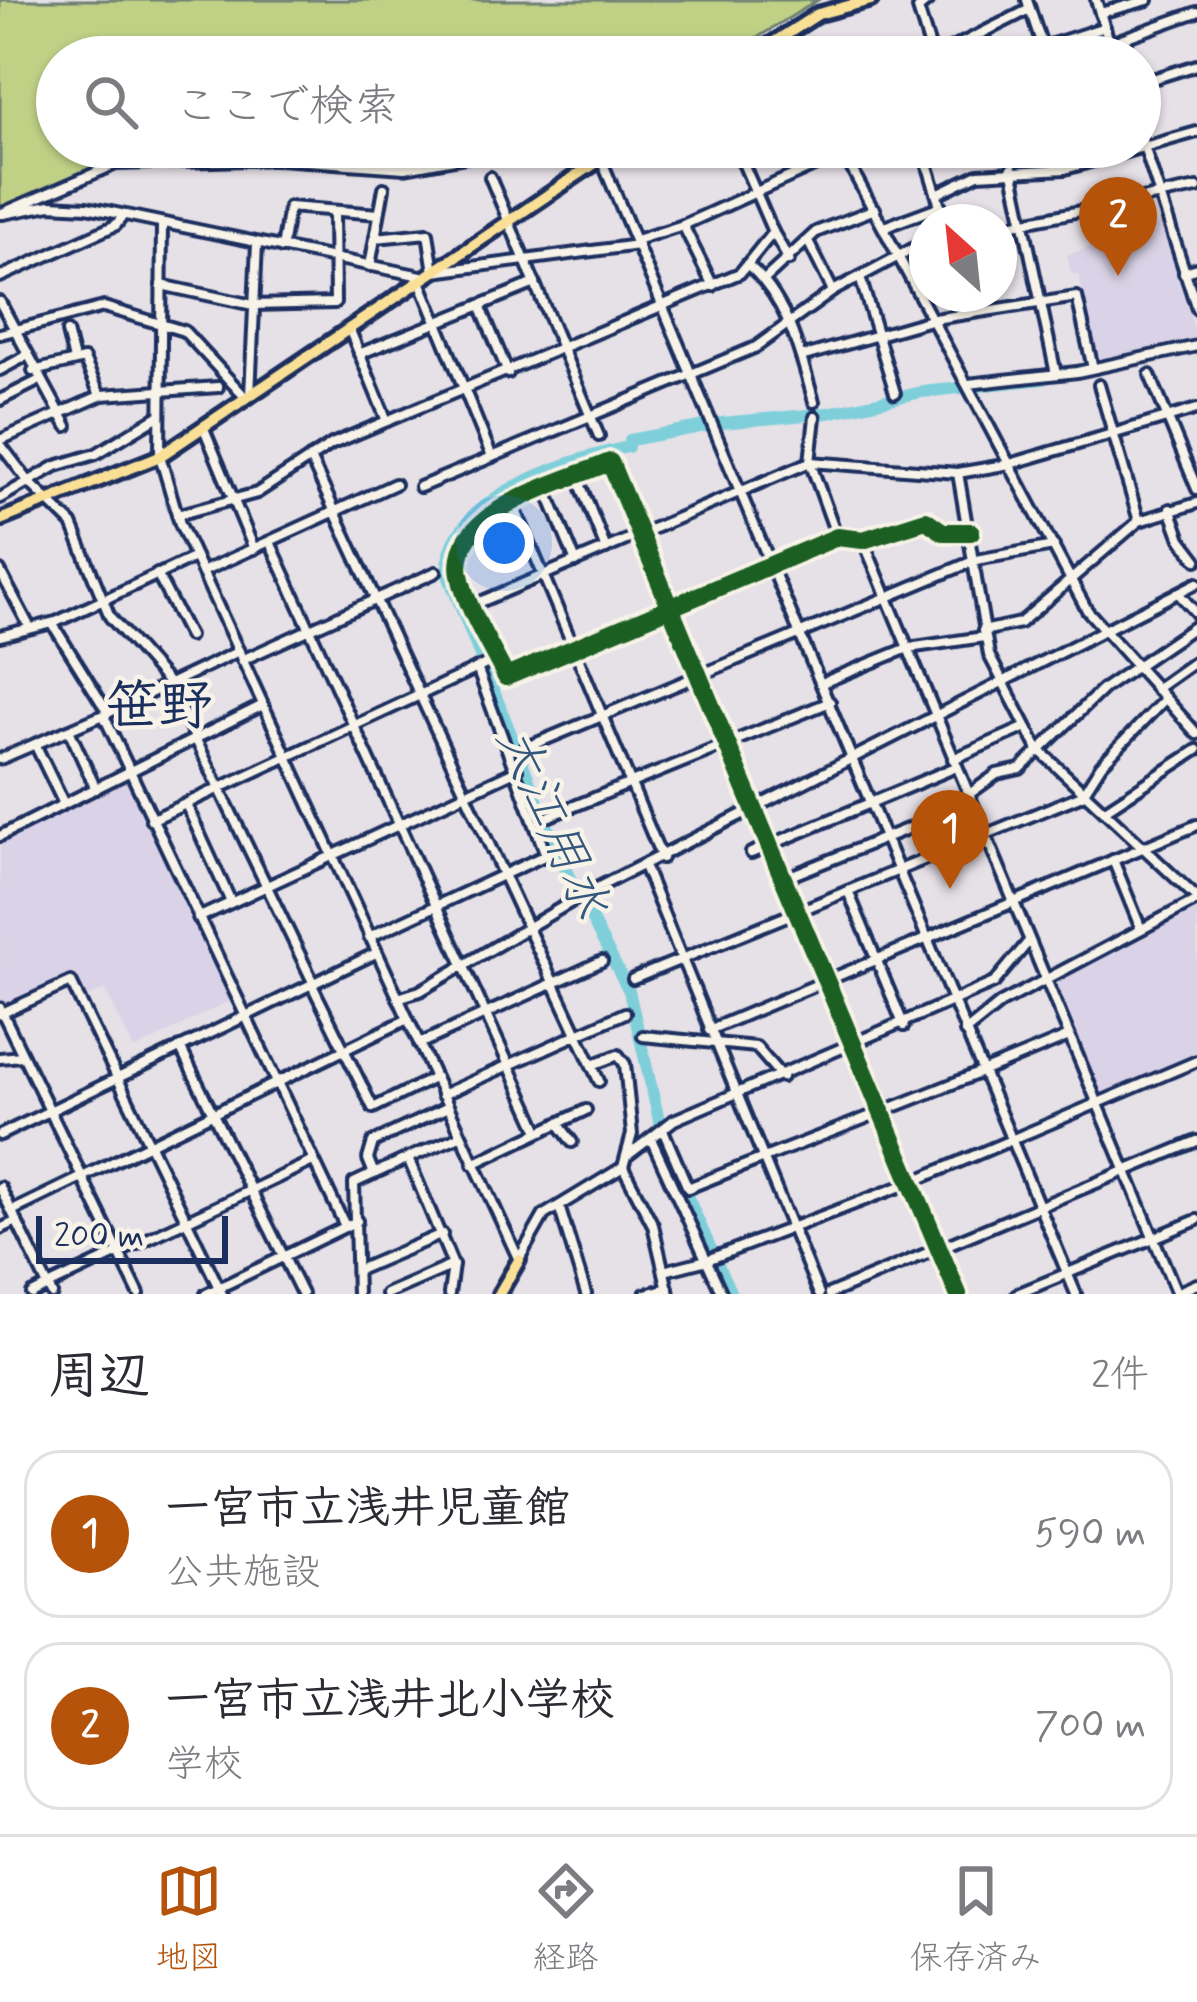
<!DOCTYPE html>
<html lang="ja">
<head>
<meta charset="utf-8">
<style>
	body { margin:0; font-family:Mynerve,"Klee One",sans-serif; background:#f7f7f7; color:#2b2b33 }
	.compass { position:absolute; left:909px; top:204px; width:108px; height:108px; border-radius:50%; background:#fff; box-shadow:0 3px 9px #0004; rotate:333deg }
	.scale { position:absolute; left:36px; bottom:30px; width:192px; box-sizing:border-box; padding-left:12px; border:6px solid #1b2f5e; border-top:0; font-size:33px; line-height:42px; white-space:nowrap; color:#1b2f5e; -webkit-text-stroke:9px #f7f3e8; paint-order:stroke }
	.you { position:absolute; left:504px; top:543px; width:42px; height:42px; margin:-30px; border:9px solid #fff; border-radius:50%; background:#1a73e8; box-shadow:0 0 0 18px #1a73e833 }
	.badge { display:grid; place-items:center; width:78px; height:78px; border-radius:50%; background:#b45309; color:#fff; font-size:39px; font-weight:700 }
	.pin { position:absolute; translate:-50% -99px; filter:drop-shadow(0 3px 6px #0008) }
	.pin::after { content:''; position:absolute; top:63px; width:42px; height:36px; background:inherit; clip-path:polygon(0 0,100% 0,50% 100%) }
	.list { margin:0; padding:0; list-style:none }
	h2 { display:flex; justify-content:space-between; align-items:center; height:156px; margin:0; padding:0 48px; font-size:51px }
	h2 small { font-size:39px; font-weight:400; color:#7c7c81 }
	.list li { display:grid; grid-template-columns:78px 1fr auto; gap:36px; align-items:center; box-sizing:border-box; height:168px; margin:0 24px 24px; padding:0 24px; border:3px solid #e1e1e2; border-radius:36px }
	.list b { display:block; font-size:45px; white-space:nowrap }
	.list p { margin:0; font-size:39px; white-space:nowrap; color:#7c7c81 }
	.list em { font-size:39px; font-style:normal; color:#7c7c81 }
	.icon { flex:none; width:66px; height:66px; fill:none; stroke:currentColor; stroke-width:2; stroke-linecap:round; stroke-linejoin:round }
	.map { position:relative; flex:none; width:1197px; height:1294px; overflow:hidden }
	.search { position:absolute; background:#fff; box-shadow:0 3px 9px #0004; left:36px; right:36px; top:36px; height:132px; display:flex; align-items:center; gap:30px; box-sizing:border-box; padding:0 42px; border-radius:66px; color:#7c7c81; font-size:45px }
	.sheet { height:540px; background:#fff }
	nav { display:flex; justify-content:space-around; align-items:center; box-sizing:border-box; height:168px; border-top:3px solid #e1e1e2; background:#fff; font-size:33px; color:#7c7c81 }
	nav a { display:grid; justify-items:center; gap:6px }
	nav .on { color:#b45309 }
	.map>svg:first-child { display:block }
</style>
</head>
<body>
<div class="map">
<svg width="1197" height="1294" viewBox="0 0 1197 1294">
	<rect width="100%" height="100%" fill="#e6e0e7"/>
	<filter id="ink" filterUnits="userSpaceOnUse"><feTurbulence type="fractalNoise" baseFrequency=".00833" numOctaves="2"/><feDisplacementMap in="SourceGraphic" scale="24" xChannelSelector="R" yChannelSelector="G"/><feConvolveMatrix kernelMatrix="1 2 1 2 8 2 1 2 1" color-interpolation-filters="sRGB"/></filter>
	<g filter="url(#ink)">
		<!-- built -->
		<g fill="#dad2e6">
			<path d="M1164 222 1197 341 1097 363 1079 276 1071 273 1067 255Z"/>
			<path d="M127 778 235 998 134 1050 105 989 82 1000 70 975 4 1007 0 998V842Z"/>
			<path d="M1197 908V1058L1100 1096 1054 984Z"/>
		</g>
		<!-- green -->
		<path fill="#c0d186" stroke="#6e8072" stroke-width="3" d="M0 0H818L726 57H57V147H509L399 163 283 155 150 156 106 162 0 210Z"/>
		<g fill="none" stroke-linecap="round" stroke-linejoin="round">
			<!-- river -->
			<g stroke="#7fcfda" stroke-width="12">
				<path d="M630 440 722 423 828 413 922 392 1043 379"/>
				<path d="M628 447C567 460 443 499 448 575L562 863 629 991 665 1146 731 1294"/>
			</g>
			<!-- minor casing -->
			<g stroke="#1b2f5e" stroke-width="16">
				<g id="minor">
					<path d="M929 0 918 9 933 57"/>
					<path d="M1027 0 1046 57"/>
					<path d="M1096 0 1114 57"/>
					<path d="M1100 13 1148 0"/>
					<path d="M1110 43 1197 12"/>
					<path d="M1043 47 1105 27"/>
					<path d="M737 57 769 43 777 57"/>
					<path d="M934 57 1030 9"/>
					<path d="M1140 83 1197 65"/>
					<path d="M1140 134 1197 309"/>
					<path d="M596 147 1076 1294"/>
					<path d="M840 147 1087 610 1197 734"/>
					<path d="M922 147 945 222"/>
					<path d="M1075 147 1081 165"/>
					<path d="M1012 168 1056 374"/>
					<path d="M490 177 599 436"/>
					<path d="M939 193 978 174 1065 169 1197 132"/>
					<path d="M0 214 116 164 279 159 405 168 521 147"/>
					<path d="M3 214 50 205 87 207 426 277"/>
					<path d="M162 224 160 456 180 524 519 1260"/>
					<path d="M683 225 713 286"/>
					<path d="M884 227 941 206"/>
					<path d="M999 227 1197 188"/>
					<path d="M773 232 789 260"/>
					<path d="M375 238 428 233 434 272 638 245"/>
					<path d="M636 240 683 225 856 147"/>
					<path d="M808 241 833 291"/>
					<path d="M282 248 289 207 379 214"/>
					<path d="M747 264C788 299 800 353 814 402"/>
					<path d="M370 266 384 188"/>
					<path d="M1184 273 1197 268"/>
					<path d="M0 277 116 225 122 217"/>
					<path d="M860 277 895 393"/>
					<path d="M764 280 816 232 875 209"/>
					<path d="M420 281 492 457"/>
					<path d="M161 285 253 305 335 303 334 214"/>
					<path d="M966 294 971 312"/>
					<path d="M0 302 67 426"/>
					<path d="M480 305 508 373"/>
					<path d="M349 328 387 421"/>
					<path d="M67 332 74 360"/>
					<path d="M0 334 104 307 184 331 246 398"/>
					<path d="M359 354 535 283"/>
					<path d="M801 357 934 319 1077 297 1092 364"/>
					<path d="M0 370 26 356"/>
					<path d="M33 371 84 359 100 395"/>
					<path d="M1150 375 1197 489"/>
					<path d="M968 384 1077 372 1197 346"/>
					<path d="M1099 385 1139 521"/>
					<path d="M250 395 257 244"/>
					<path d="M0 400 38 381"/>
					<path d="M815 417 810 462 837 537"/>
					<path d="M203 426 254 549"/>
					<path d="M0 440 102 395 218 387"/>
					<path d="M0 444 29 482 72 524 110 617 169 684 314 984"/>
					<path d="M310 458 599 1081"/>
					<path d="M958 473 989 655 1038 749 1197 898"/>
					<path d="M577 476 606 549"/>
					<path d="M420 487 756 347 833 291 927 241"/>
					<path d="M546 489 576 562"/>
					<path d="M0 498 56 466 96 454 160 415"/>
					<path d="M513 503 662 858"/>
					<path d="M1170 509 1181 539 1197 560"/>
					<path d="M177 515 257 493 332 444 740 273 773 232 736 147"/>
					<path d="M863 540 1177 1294"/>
					<path d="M270 542 539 1131"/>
					<path d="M0 571 29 626"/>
					<path d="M202 572 395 484"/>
					<path d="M157 574 189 636"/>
					<path d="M1179 594 1197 614"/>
					<path d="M473 605 810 462 958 473 1010 464 1197 409"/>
					<path d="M983 631 1020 623 1139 521 1197 503"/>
					<path d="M0 636 56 622 195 557"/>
					<path d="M242 660 436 572"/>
					<path d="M822 683 908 648 984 637"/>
					<path d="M1156 689 1197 660"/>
					<path d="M108 713 239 651"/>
					<path d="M104 716 345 1226"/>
					<path d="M69 730 96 789"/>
					<path d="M35 744 64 804"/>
					<path d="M525 748 976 560 1054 546"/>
					<path d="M0 759 108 713 52 623"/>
					<path d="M953 759 1024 728"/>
					<path d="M968 795 997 774 1020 769 1103 689 1197 625"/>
					<path d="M186 804 231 902"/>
					<path d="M1105 810 1197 750"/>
					<path d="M550 816 830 702"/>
					<path d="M151 820 497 659"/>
					<path d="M0 836 263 705"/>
					<path d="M751 853 956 767"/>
					<path d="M1113 860 1141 929"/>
					<path d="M644 866 819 1294"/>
					<path d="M785 878 972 803"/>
					<path d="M848 891 904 1026"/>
					<path d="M198 918 517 770"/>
					<path d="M369 937 546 855 477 668"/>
					<path d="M633 979 1082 795 1101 765 1165 699"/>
					<path d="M312 985 373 1108 434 1078"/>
					<path d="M398 998 420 991 583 895 1197 583"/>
					<path d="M0 1008 139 1294"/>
					<path d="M0 1014 71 982 222 1294"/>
					<path d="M709 1030 1197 825"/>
					<path d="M965 1032 1001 1003 1197 900"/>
					<path d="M643 1036 756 1047 782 1077"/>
					<path d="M419 1044 602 961"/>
					<path d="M180 1047 302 1294"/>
					<path d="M0 1058 22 1056"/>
					<path d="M592 1065 618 1055 625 1064 632 1134 623 1167 653 1225 669 1294"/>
					<path d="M442 1095 625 1013"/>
					<path d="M558 1123 572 1142"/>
					<path d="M663 1130 688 1188C815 1137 942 1090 1069 1036"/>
					<path d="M0 1135 376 953"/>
					<path d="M651 1139 722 1294"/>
					<path d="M627 1156 674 1120 994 983 1029 941"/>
					<path d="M473 1164 586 1110"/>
					<path d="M374 1174 368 1159 373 1142 448 1107"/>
					<path d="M0 1187 48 1286 313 1161"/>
					<path d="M559 1206 586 1294"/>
					<path d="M12 1211 408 1019"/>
					<path d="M0 1229 17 1221"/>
					<path d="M519 1259 544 1215 623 1167"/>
					<path d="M358 1270 442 1234"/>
					<path d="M664 1271 707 1260 912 1182 1197 1061"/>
					<path d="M1176 1293 1197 1284"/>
					<path d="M32 1294 48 1286 52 1294"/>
					<path d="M206 1294 357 1221"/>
					<path d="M357 1294 354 1183 408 1158"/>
					<path d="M386 1294 453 1265"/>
					<path d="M449 1294 453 1265 408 1158 460 1136"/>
					<path d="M645 1294 668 1288"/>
					<path d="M829 1294 1197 1141"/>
					<path d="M958 1294C840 1017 725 740 610 462 563 482 448 511 460 575 466 608 491 646 506 677L837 537 863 540 926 520 943 532H971"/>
					<path d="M1017 1294 1197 1220"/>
				</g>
			</g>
			<!-- major casing -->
			<g stroke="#1b2f5e" stroke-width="20">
				<g id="major">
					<path d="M751 57 818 14 871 0"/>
					<path d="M0 520 160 456 619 147"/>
					<path d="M499 1294 519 1260"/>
				</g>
			</g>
			<!-- minor -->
			<use href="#minor" stroke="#f7f3e8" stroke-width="8"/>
			<!-- major -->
			<use href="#major" stroke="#f9e096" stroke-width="10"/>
			<!-- cycleway casing -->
			<g stroke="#f7f3e8" stroke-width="26">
				<path id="cycleway" d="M958 1294C840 1017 725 740 610 462 563 482 448 511 460 575 466 608 491 646 506 677L837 537 863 540 926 520 943 532H971"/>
			</g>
			<!-- cycleway -->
			<use href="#cycleway" stroke="#1b5e20" stroke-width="18"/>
		</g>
	</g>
	<g text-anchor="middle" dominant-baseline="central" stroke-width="9" stroke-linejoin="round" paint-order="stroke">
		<!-- water labels -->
		<g font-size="51" font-style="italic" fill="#34577d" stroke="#f7f3e8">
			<text transform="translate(551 823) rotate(66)">大江用水</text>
		</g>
		<!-- quarter labels -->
		<g font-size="54" font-weight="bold" fill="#1b2f5e" stroke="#f7f3e8">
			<text x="159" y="708">笹野</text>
		</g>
	</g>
</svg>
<svg class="compass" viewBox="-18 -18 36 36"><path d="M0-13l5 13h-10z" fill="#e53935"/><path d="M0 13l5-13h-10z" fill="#7c7c81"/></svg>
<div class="scale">200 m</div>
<div class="you"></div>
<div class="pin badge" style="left:950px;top:889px">1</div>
<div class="pin badge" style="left:1118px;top:276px">2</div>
<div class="search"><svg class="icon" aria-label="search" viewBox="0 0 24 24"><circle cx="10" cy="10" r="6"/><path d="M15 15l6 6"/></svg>ここで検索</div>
</div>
<section class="sheet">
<h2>周辺<small>2件</small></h2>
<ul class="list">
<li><span class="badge">1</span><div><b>一宮市立浅井児童館</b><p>公共施設</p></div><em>590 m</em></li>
<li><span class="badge">2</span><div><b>一宮市立浅井北小学校</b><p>学校</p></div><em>700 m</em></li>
</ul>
</section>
<nav>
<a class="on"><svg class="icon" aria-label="map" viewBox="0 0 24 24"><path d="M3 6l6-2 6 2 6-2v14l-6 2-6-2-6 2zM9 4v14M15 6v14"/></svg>地図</a>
<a><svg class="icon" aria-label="directions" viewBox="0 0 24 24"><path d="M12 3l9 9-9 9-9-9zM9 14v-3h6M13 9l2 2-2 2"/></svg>経路</a>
<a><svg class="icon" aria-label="saved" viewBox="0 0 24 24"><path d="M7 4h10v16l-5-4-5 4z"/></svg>保存済み</a>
</nav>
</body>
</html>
